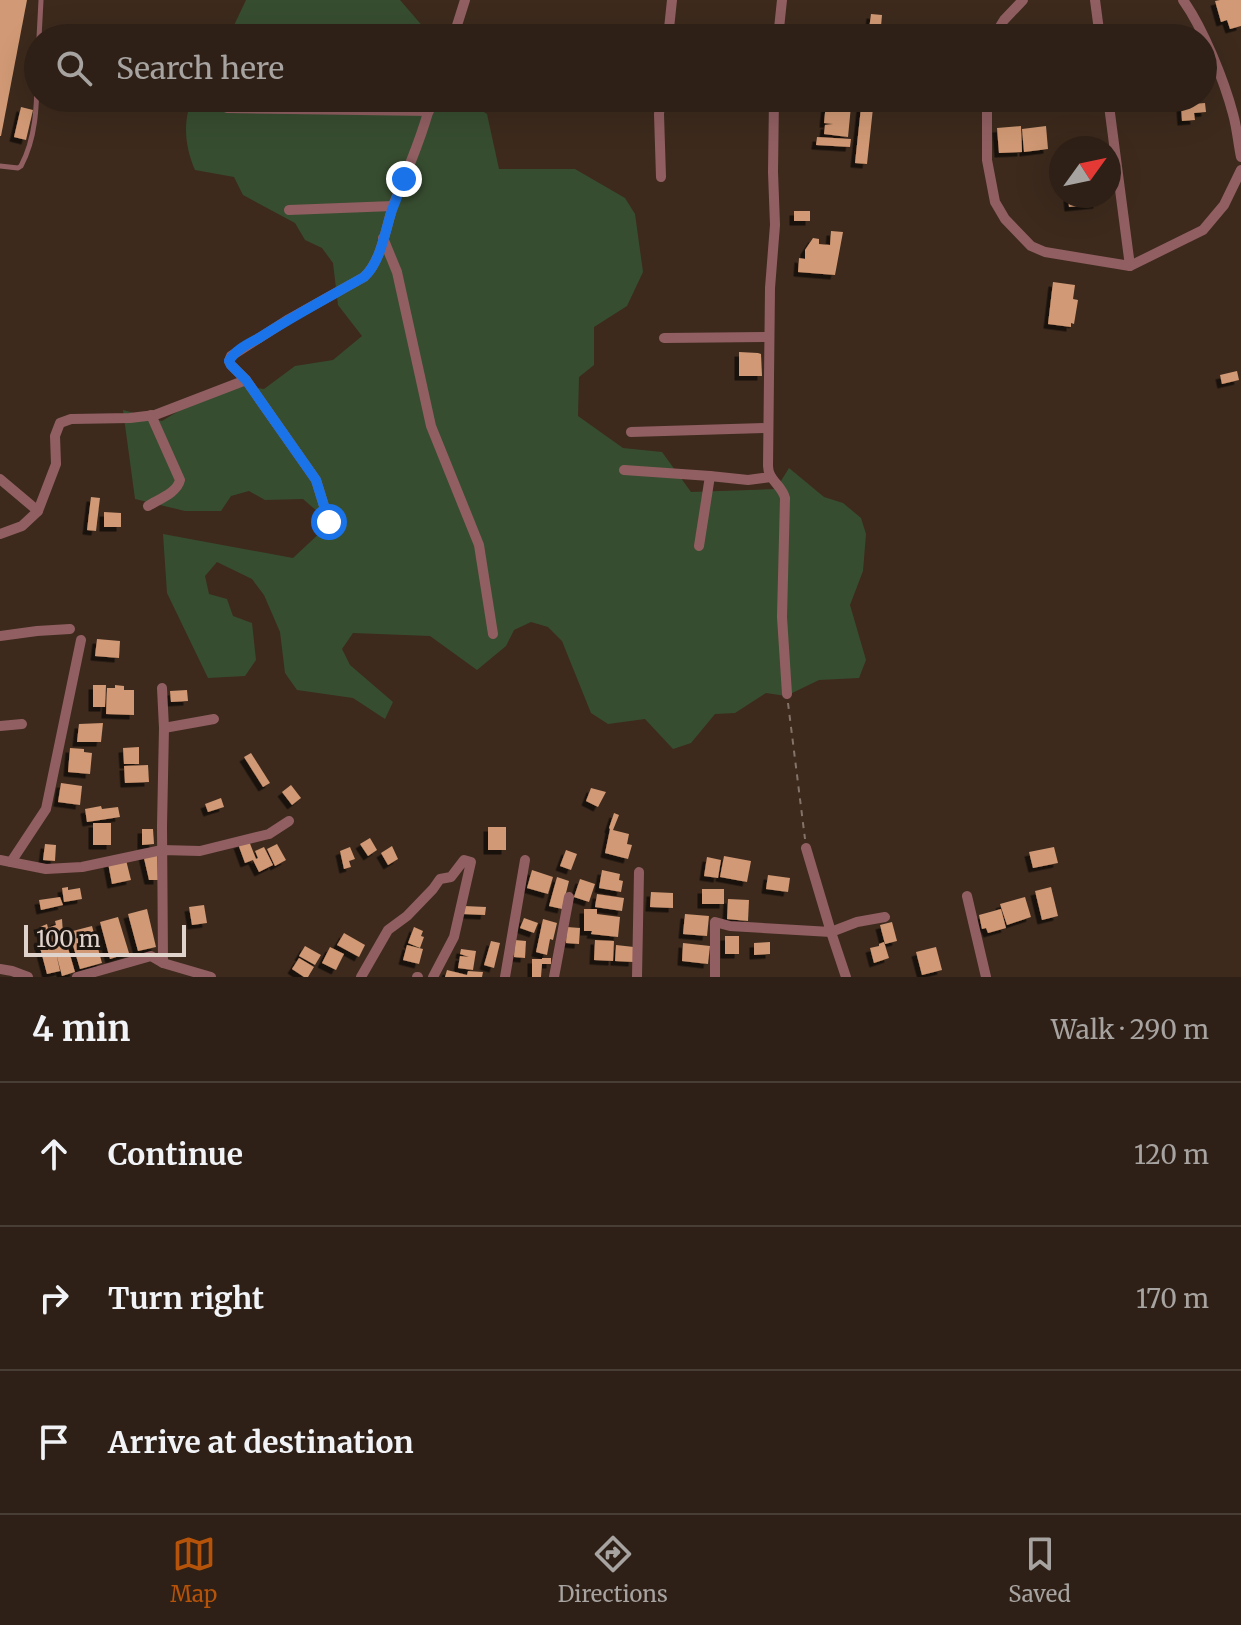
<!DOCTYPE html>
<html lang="en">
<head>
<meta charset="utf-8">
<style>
	body { margin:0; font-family:Merriweather,serif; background:#3a2d23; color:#f1f3f6 }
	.compass { position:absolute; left:1049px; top:136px; width:72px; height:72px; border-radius:50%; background:#2e2016; box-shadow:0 8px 32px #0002; rotate:57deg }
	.scale { position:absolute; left:24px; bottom:20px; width:162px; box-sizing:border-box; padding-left:8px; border:4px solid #e0d3cc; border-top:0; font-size:22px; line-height:28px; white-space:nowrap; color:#e0d3cc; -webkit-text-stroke:6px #1d150f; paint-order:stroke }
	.stop { position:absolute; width:24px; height:24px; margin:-18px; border:6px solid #1a73e8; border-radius:50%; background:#fff }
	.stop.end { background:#1a73e8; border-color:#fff; box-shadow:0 2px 8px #0008 }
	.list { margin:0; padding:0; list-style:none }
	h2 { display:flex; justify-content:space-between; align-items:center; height:104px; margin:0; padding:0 32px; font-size:34px }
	h2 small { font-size:26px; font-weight:400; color:#a7a3a1 }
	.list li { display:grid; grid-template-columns:52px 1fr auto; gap:24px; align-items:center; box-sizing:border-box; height:144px; padding:0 32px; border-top:2px solid #493e35 }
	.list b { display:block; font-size:30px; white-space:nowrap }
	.list em { font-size:26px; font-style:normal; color:#a7a3a1 }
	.icon { flex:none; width:44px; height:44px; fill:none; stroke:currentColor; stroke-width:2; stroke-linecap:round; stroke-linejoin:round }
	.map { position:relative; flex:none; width:1241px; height:977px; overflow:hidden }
	.search { position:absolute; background:#2e2016; box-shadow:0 8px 32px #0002; left:24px; right:24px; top:24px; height:88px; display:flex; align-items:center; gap:20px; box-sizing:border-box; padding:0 28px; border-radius:44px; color:#a7a3a1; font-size:30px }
	.sheet { height:536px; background:#2e2016 }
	nav { display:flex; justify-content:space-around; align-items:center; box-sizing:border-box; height:112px; border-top:2px solid #493e35; background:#2e2016; font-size:22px; color:#a7a3a1 }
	nav a { display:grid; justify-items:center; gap:4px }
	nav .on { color:#b45309 }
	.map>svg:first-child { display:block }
</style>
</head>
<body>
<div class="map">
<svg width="1241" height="977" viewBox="0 0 1241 977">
	<defs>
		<filter id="shadow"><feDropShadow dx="-4.5" dy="4.5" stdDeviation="0" flood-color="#0009"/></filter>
	</defs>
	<rect width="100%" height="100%" fill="#3d2a1d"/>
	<!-- green -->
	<g fill="#374d30">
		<path d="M246 0H400L425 29 428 38H228Z"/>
		<path d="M193 98H463L487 114 499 169H575L625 198 635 214 643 272 627 306 594 327V365L579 377 578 416 623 448 662 452 691 492 776 489 789 468 824 497 843 503 861 518 866 534 863 571 850 605 866 660 859 678 819 680 786 696 766 693 735 713 715 714 691 743 673 749 645 719 608 724 591 713 562 641 548 627 531 622 514 630 506 646 477 670 430 636 353 633 342 649 350 665 393 702 385 719 353 698 297 690 285 673 280 632 264 595 252 579 217 562 205 576 209 594 227 599 233 616 252 623 256 660 245 676 208 678 167 593 163 534 293 558 323 530 318 512 303 499 265 500 249 491 231 496 221 511H185L135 499 123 410 162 421 225 383 264 389 295 366 333 360 362 336 338 305 333 263 322 248 305 240 295 223 243 195 234 177 195 170C185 147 182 121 193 98Z"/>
	</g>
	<!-- building -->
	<g fill="#d19974" filter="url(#shadow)">
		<path d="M0 0H27L1 136H0Z"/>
		<path d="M1220 0H1241V26L1230 29 1227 20 1221 22 1215 1Z"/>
		<path d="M871 14 882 15 880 38H868Z"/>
		<path d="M862 98H870L869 108H873L867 164 855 163Z"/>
		<path d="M826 103 851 106 848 137 824 134 825 125 833 124 824 123Z"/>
		<path d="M1205 103 1206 112 1194 113 1195 120 1182 121 1181 105Z"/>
		<path d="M21 107 33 110 26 140 14 137Z"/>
		<path d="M1021 126 1022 152 999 153 997 128Z"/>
		<path d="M1046 126 1048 149 1024 152 1022 129Z"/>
		<path d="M817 137 851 139 850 147 816 145Z"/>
		<path d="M1068 196H1097L1098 204 1069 207Z"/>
		<rect x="794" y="211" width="16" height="10"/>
		<path d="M831 231 843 232 835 275 798 272 799 258 805 259V250L813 238 819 239V244L830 245Z"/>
		<path d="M1053 282 1075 285 1073 299 1078 300 1074 324 1071 323V327L1048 324Z"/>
		<path d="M739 352 758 353 761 354 762 376H739Z"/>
		<path d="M1237 371 1239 380 1222 384 1220 375Z"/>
		<path d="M91 497 100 498 96 531 87 530Z"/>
		<path d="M104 512 121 513V527H104Z"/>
		<path d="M97 639 120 641 119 658 95 656Z"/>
		<path d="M93 685H106L105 707H93Z"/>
		<path d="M115 685 124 686V690H134V715L106 714 107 688H115Z"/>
		<path d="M187 690 188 701 171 702 170 691Z"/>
		<path d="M103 723 101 742H77L79 724Z"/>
		<path d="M139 747V764H124L123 748Z"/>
		<path d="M70 748 84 749V752L92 753 90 774 68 772Z"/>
		<path d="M251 753 270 783 263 787 244 757Z"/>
		<path d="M148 765 149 782 125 783 124 766Z"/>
		<path d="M61 783 82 786 80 805 58 802Z"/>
		<path d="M291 785 301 798 292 805 282 792Z"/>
		<path d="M591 788 606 792 598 807 586 801Z"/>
		<path d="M221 798 224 807 208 812 205 804Z"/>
		<path d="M101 806 102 809 118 807 120 817 87 822 85 809Z"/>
		<path d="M614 813 619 815 613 830 629 834 627 844 632 845 628 859 605 853 610 829 609 828Z"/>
		<rect x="93" y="823" width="18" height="22"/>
		<rect x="488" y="827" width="18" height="23"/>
		<path d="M142 829H153L154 844 142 845Z"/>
		<path d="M370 838 377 850 368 856 360 844Z"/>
		<path d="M249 841 256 859 258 858 255 851 264 847 273 865 259 872 253 860 245 863 238 844Z"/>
		<path d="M45 844 56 845 55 861 43 860Z"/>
		<path d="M277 844 286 860 275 866 267 849Z"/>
		<path d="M392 846 398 859 388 865 381 853Z"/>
		<path d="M350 847 355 859 349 861 351 867 344 869 340 851Z"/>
		<path d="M1054 847 1058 863 1033 868 1029 852Z"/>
		<path d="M566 850 577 854 571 870 560 866Z"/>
		<path d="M157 852 158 880H149L143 854Z"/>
		<path d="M724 856 751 861 747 882 720 877Z"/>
		<path d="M707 857 721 860 718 878 704 876Z"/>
		<path d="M126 860 131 880 112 884 108 863Z"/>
		<path d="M532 870 553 877 548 894 527 888Z"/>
		<path d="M602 870 620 874 619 880 623 881 621 892 599 888Z"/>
		<path d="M768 875 790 878 788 892 766 889Z"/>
		<path d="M557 877 569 881 562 909 549 906Z"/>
		<path d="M580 879 595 884 589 902 574 897Z"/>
		<path d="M68 887V890L80 888 82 899 64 902 62 888Z"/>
		<path d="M1051 887 1058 916 1042 920 1035 891Z"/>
		<rect x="702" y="889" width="22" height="15"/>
		<path d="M651 892 673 893V908L650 907Z"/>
		<path d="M597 894 624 898 622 911 595 907Z"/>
		<path d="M60 897 63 905 41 910 39 900Z"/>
		<path d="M1025 897 1031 917 1007 925 1000 904Z"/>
		<path d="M728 899 749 900 748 921 727 919Z"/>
		<path d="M204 905 207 923 192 925 189 907Z"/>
		<path d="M464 906 486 907 485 915 463 914Z"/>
		<path d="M147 909 156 947 138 951 128 914Z"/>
		<path d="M584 909H597V914L620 917 618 937 591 934 592 931H584Z"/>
		<path d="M1001 909 1006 928 988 933 986 928 982 929 979 915Z"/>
		<path d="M685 914 709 916 707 936 683 934Z"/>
		<path d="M118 917 129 953 110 959 100 922Z"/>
		<path d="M524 918 538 923 534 933 520 928Z"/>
		<path d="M62 919 63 934H64L75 972 62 976 56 953 60 971 47 974 38 940 43 939 40 927 47 924 48 928 56 925 55 921Z"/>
		<path d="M543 919 557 923 553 940 550 939 547 955 536 952Z"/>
		<path d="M892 922 897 941 885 944 880 925Z"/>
		<path d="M92 926 102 963 80 969 69 932Z"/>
		<path d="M414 927 423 931 421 936 424 937 420 948 408 943Z"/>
		<path d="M567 927 580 928 579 944 566 943Z"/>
		<path d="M344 933 365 945 359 957 337 945Z"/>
		<rect x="725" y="936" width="14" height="18"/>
		<path d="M515 940 526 941 525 958 514 957Z"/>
		<path d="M595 940 614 941 613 961 594 960Z"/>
		<path d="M491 941 500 943 494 968 484 965Z"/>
		<path d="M770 942V954L754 955V943Z"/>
		<path d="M884 942 889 958 874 963 870 948 879 946V944Z"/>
		<path d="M683 943 710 946 708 964 682 961Z"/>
		<path d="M407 945 423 949 419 964 403 960Z"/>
		<path d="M616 945 634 947 633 962 615 961Z"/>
		<path d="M305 946 321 955 315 965 299 956Z"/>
		<path d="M330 947 344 954 336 970 322 963Z"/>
		<path d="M936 947 942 970 922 975 916 952Z"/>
		<path d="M461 949 476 951 473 970 458 968 460 956 469 957 460 954Z"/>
		<path d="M299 958 314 967 308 977H304L292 969Z"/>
		<path d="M542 958H551V964H542L541 977H532V959H542Z"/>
		<path d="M447 970 467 975 468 971 483 972 482 977H445Z"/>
	</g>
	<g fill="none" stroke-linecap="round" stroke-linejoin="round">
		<!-- path -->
		<path stroke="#837368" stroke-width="2" stroke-dasharray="6 6" stroke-linecap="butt" d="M788 703 805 839"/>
		<!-- lane -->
		<g stroke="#915f62" stroke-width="5">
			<path d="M39 38 41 0"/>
			<path d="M0 166 18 168 21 166C40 130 36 90 38 51"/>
		</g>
		<!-- street -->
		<g stroke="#915f62" stroke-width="10">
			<path d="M1095 0 1100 38"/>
			<path d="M1183 0C1203 28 1224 80 1233 114 1237 128 1238 143 1241 157"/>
			<path d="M453 38 465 0"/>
			<path d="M668 38 672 0"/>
			<path d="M778 38 782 0"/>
			<path d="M993 38 1004 20 1023 0"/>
			<path d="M774 98 773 172 775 225 770 288 768 466C768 480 782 485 785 498L782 617 787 694"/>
			<path d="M987 98V160L995 202 1005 219 1031 246 1045 252 1130 266 1203 230 1224 205 1241 170"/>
			<path d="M1108 98 1130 266"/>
			<path d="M227 108 429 111"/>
			<path d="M661 177 659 114 661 98"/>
			<path d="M289 210 393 206"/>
			<path d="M383 238 397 272 431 426 479 545 493 634"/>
			<path d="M664 338 769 337"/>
			<path d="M246 380 316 480 329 522"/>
			<path d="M631 432 768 428"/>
			<path d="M624 470 710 476"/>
			<path d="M0 479 38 511"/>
			<path d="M148 506C159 499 177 493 180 480L151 415"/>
			<path d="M0 534 22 526 38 511 56 464 55 436 60 423 71 419 130 418 155 415 246 380 231 365 229 361 231 356 289 319 364 277C382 261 386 225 394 203 408 169 423 134 432 98"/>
			<path d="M699 546 710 476 748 480 771 477"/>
			<path d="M0 636 37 631 70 629"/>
			<path d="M162 688 164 728 162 826 163 963"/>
			<path d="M0 726 22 724"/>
			<path d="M164 728 214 719"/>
			<path d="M0 860 46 869 82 867 162 850 200 851 269 834 289 821"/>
			<path d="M11 862 46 809 81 640"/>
			<path d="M967 896 986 977"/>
			<path d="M0 969 12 971 28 977"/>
			<path d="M77 977 151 956 163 963 211 977"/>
			<path d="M361 977 388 930 407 916 433 889 440 879 451 877 464 860 471 862 454 937 433 977"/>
			<path d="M417 977H418"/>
			<path d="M505 977 525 860"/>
			<path d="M554 977 569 897"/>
			<path d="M637 977 639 872"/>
			<path d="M715 977V922L730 926 831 932 806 848"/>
			<path d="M846 977 831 932 857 922 885 917"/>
		</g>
	</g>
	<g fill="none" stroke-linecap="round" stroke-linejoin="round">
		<!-- route -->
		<path stroke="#1a73e8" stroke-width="10" d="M329 522 316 480 246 380 231 365 229 361C235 350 248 344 259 338 293 316 329 297 364 277 381 262 385 231 392 210 396 200 400 189 404 179"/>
	</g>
</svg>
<svg class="compass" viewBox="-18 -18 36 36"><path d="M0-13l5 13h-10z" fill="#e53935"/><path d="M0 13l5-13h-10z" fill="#a7a3a1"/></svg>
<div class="scale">100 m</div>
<div class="stop" style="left:329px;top:522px"></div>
<div class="stop end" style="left:404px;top:179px"></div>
<div class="search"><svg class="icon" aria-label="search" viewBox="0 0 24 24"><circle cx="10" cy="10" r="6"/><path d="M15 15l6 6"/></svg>Search here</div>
</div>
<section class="sheet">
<h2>4 min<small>Walk · 290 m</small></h2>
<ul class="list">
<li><svg class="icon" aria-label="ahead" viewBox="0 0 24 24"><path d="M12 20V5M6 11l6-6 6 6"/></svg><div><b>Continue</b></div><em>120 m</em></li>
<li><svg class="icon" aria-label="right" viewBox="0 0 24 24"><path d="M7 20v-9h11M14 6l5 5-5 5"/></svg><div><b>Turn right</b></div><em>170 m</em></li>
<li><svg class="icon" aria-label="arrive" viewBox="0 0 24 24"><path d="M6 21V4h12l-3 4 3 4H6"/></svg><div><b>Arrive at destination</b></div></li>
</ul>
</section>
<nav>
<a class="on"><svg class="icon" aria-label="map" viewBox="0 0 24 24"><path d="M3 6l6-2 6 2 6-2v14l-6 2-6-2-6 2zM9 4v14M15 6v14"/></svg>Map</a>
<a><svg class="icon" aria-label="directions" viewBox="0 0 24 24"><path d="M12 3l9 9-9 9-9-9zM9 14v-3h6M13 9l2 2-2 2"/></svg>Directions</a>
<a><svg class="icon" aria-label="saved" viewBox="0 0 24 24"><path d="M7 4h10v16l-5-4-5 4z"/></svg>Saved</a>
</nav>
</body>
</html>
